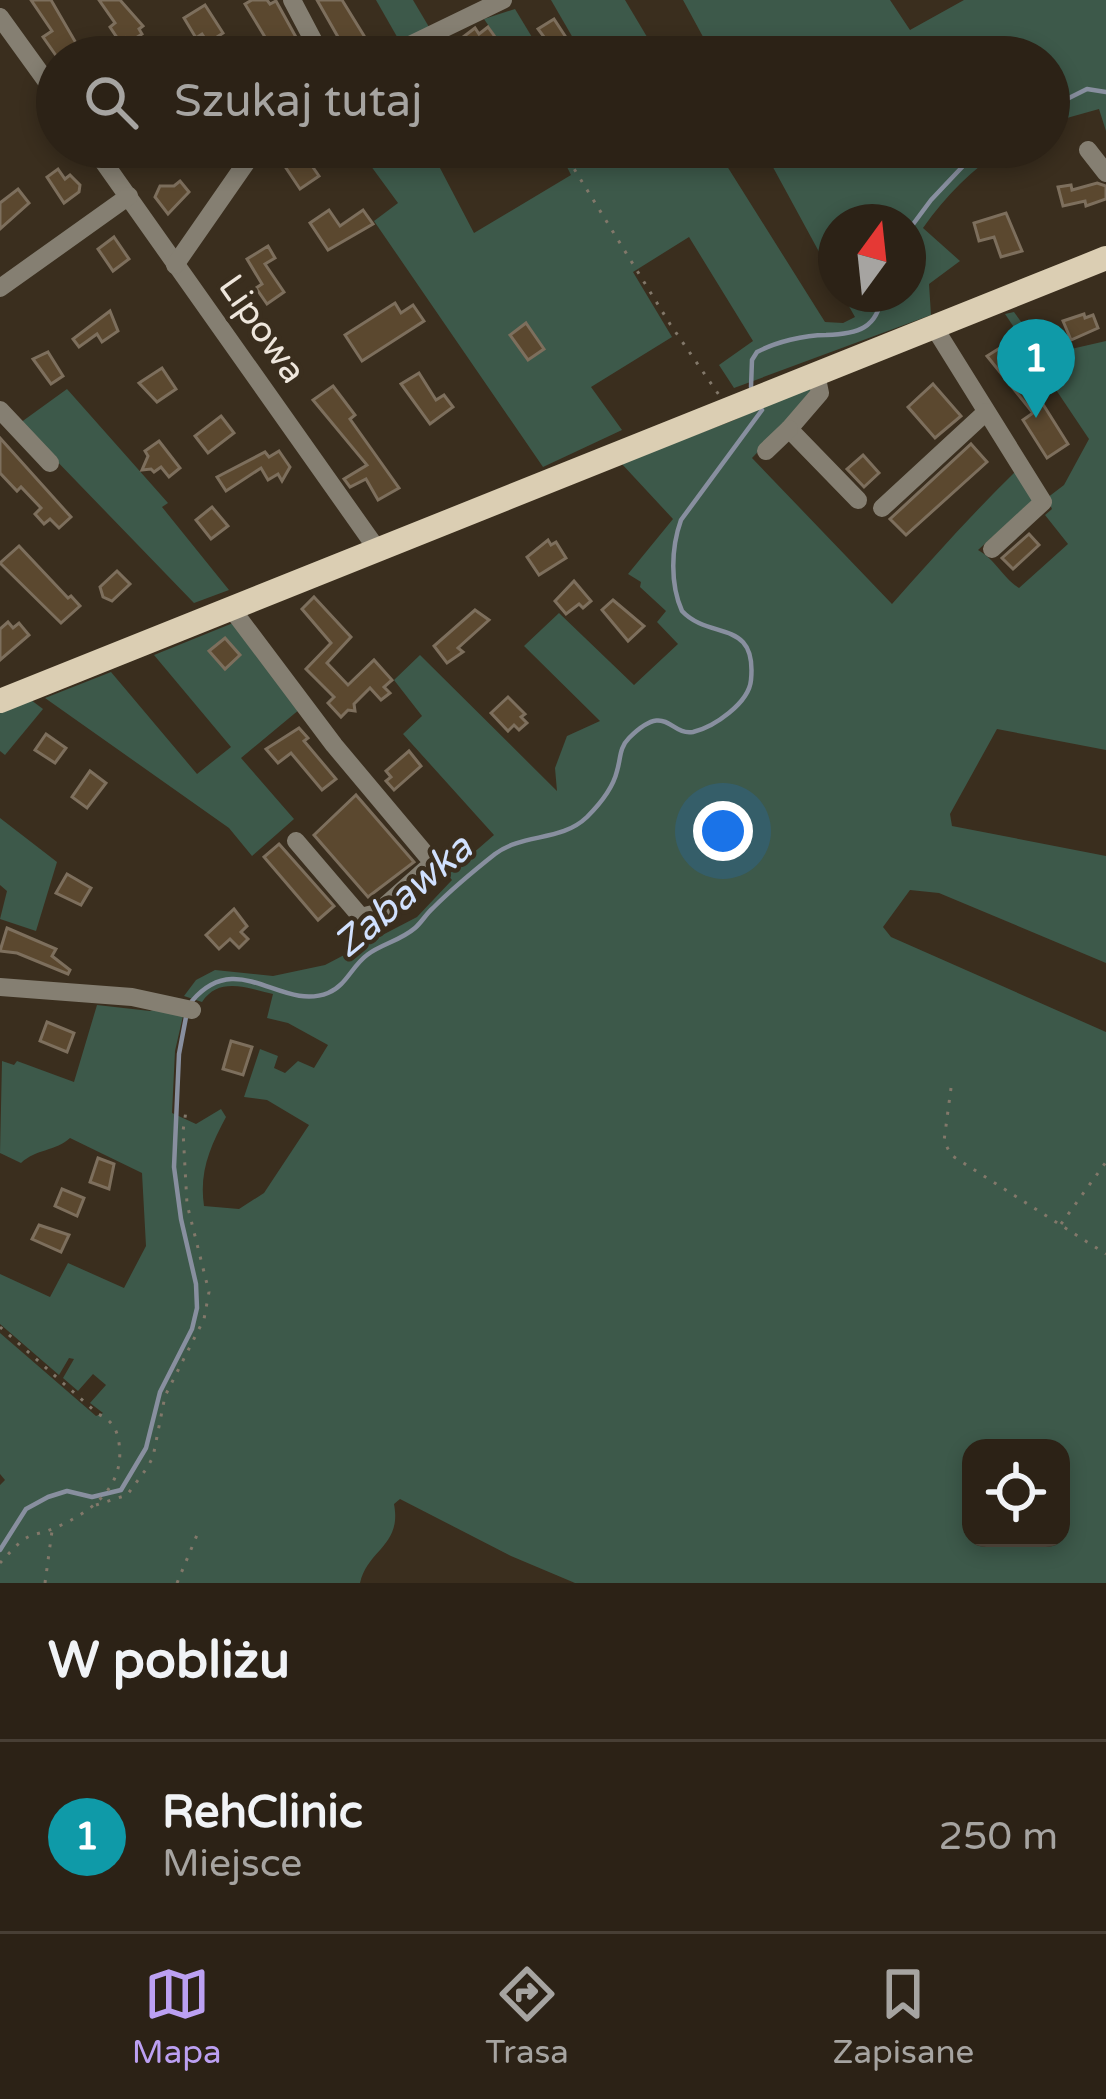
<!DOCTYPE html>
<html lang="pl">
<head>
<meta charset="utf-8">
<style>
	body { margin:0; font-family:"Varela Round",sans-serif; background:#342a1f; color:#f1f3f6 }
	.controls { position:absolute; right:36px; bottom:36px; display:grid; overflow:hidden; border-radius:24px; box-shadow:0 6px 18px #0003 }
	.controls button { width:108px; height:108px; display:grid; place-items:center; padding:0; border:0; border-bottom:3px solid #483f35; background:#2c2216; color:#f1f3f6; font:60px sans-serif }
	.compass { position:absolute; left:818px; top:204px; width:108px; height:108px; border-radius:50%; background:#2c2216; box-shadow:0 6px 18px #0003; rotate:15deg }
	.you { position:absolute; left:723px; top:831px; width:42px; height:42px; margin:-30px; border:9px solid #fff; border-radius:50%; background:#1a73e8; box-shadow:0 0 0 18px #1a73e833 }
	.badge { display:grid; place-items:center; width:78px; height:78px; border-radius:50%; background:#bca0f2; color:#fff; font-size:39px; font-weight:700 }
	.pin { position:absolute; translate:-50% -99px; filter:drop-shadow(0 3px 6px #0008) }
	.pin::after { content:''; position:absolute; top:63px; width:42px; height:36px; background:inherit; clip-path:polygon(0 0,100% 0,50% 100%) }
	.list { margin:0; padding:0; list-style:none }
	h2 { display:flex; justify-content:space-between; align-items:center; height:156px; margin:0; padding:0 48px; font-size:51px }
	h2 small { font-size:39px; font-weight:400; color:#a6a4a1 }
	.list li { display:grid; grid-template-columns:78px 1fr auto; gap:36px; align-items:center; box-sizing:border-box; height:192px; padding:0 48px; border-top:3px solid #483f35 }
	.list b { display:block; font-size:45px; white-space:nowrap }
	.list p { margin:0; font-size:39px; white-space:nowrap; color:#a6a4a1 }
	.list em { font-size:39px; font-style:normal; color:#a6a4a1 }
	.icon { flex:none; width:66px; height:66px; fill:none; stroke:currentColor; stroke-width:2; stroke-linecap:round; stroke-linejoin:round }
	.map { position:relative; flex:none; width:1106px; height:1583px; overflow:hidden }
	.search { position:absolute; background:#2c2216; box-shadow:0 6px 18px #0003; left:36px; right:36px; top:36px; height:132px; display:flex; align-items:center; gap:30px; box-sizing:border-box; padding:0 42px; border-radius:66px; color:#a6a4a1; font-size:45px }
	.sheet { height:348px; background:#2c2216 }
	nav { display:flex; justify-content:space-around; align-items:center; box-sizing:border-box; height:168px; border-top:3px solid #483f35; background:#2c2216; font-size:33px; color:#a6a4a1 }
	nav a { display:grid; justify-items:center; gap:6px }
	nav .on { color:#bca0f2 }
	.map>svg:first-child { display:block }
</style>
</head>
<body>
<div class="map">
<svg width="1106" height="1583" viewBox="0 0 1106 1583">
	<rect width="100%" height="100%" fill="#3a2e1e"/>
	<!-- green -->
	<g fill="#3d594a" fill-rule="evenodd">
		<path d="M376 0H413L429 27 400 42Z"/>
		<path d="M551 0H625L659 57H584Z"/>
		<path d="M683 0H890L910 30 964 0H1106V131L1099 109 1049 123V57H714Z"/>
		<path d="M515 9 544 57H510L484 19Z"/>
		<path d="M357 147H429L474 233 571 175 557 147H715L825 322 843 323 855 317 842 294H908V222H836V283L762 147H1005C972 170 946 195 923 228L960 261 929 284 931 315 734 388 719 365 753 341 689 237 633 272 672 337 591 387 622 430 543 467 374 221 398 203Z"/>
		<path d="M1014 312 1045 355 1106 341V750L997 729 950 814 952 826 1106 856V963L939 893 910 890 883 927 891 937 1106 1032V1583H575L511 1556 400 1499 394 1504C402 1546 368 1549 360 1583H0V1485L5 1480 0 1474V1333L96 1416 103 1413 90 1403 106 1385 93 1374 78 1391 63 1378 74 1359 69 1358 59 1375 0 1324V1274L50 1297 68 1263 124 1288 146 1246 142 1173 70 1138C56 1151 36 1149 21 1163L0 1153 2 1061 14 1065 17 1061 74 1082 97 1005 150 1011 162 1007 183 1016 175 1051 172 1113 196 1124 221 1109 226 1117C210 1147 199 1172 204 1206L239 1209 264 1193 309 1125 267 1100 244 1097 260 1049 278 1056 274 1068 285 1073 298 1061 314 1068 328 1045 288 1023 267 1018 273 994C247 988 219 976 202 1002L184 996 196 980 215 970 273 976 325 965 417 917 452 880 448 875 494 835 403 734 422 716 394 680 420 655 557 791 555 768 567 736 600 721 524 646 559 613 634 685 678 644 657 622 666 611 640 587 641 582 628 574 673 519 621 463 732 421 804 388 812 390 811 396 752 458 892 604C931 560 972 514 1015 472L1033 500 978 550C996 560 1002 577 1019 588L1068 544 1045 515 1052 509 1047 498 1064 485 1089 439 1005 314ZM971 1448H1061V1538H971Z"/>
		<path d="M67 389 168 503 162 507 229 590 194 603 20 423Z"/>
		<path d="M233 623 300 709 241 758 294 819 252 856 229 828 45 698 111 672 197 774 231 747 154 655Z"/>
		<path d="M31 700 43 709 5 755 0 751V709Z"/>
		<path d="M0 818 57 862 36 931 0 919 7 891 0 885Z"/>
	</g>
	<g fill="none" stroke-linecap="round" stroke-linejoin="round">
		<!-- stream -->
		<g stroke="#888f9f" stroke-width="4.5">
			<path d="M1049 108 1087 89 1106 92"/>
			<path d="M908 231 931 200 981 147"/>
			<path d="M751 387 752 360 757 352C776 342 804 335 826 335 857 334 878 329 882 294"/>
			<path d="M192 1001C238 947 281 1012 328 993 346 986 352 966 367 955 381 944 400 941 415 928 422 922 426 914 433 908 450 891 476 869 495 854 523 833 561 842 587 817 599 805 613 788 617 771 621 758 619 748 629 738 667 700 669 736 693 732 714 727 749 703 751 680 757 618 710 641 682 611 670 584 671 548 681 520L762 410"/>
			<path d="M0 1550 26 1509 48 1497 67 1491 92 1497 121 1490 146 1448 160 1392 192 1329 197 1308 196 1284 181 1219 174 1167 179 1054 186 1017"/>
		</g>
	</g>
	<!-- building -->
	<g fill="#5b482f" stroke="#7d6f5d" stroke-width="3">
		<path d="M31 0H51L76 43 57 57 43 37 52 31Z"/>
		<path d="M99 0H120L143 26 139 29 142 34 128 43 125 38 120 42 110 27 115 23Z"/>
		<path d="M252 0H267L270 4 276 1 302 48 295 52 299 57H272L267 49 271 47 245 4Z"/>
		<path d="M317 0H342L366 39 361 42 364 47 352 54 346 51Z"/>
		<path d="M205 5 223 33 208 43 202 34 196 38 184 18Z"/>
		<path d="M554 19 573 48 559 57 538 29Z"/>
		<path d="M488 27 503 48 498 51 502 57H478L463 37 475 28 479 34Z"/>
		<path d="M301 150 319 176 300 189 282 162Z"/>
		<path d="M58 169 65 179 70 175 80 185 79 192 64 203 47 177Z"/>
		<path d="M180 181 189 192 168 214 155 197 160 186H174Z"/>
		<path d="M1097 183 1106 186V199L1086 206 1085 201 1063 206 1058 187 1071 185 1072 190Z"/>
		<path d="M18 189 29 203 0 229V203Z"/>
		<path d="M329 210 340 226 363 210 373 224 328 250 310 223Z"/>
		<path d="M1006 213 1022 251 1001 257 994 237 979 241 974 223Z"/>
		<path d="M114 237 129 259 113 271 98 249Z"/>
		<path d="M268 246 275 258 265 264 284 292 267 304 256 288 262 284 247 259Z"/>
		<path d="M395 303 401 313 413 305 424 321 362 361 345 335Z"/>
		<path d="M110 311 118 331 102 342 97 334 79 347 73 339Z"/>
		<path d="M1084 314 1085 318 1093 315 1098 328 1071 340 1063 321Z"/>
		<path d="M526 323 544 349 528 360 510 335Z"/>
		<path d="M1003 346 1024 380 1040 367 1049 378 1034 390 1068 444 1047 458 1023 420 1033 413 987 356Z"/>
		<path d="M48 352 63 376 51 384 33 359Z"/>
		<path d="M162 368 176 389 157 402 139 383Z"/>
		<path d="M419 373 436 400 444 395 453 407 430 424 401 384Z"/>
		<path d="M933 384 961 416 935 438 908 407Z"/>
		<path d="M333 386 355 415 350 419 399 488 378 500 366 479 350 487 344 479 367 465 313 400Z"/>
		<path d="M221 416 234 433 208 453 195 436Z"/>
		<path d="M0 438 71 517 59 528 50 519 44 524 35 514 41 508 21 487 17 491 0 473Z"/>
		<path d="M159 441 180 468 169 477 161 467 154 472 151 469 142 470 148 456 145 451Z"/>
		<path d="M971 444 987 462 906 535 890 519Z"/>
		<path d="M279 451 290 467 282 481 278 474 268 480 261 468 226 491 217 477 265 452 269 457Z"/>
		<path d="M863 455 879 473 864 487 847 469Z"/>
		<path d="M212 507 228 526 211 539 196 520Z"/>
		<path d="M1029 534 1039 545 1013 569 1002 558Z"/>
		<path d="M548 540 551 545 556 542 566 558 539 575 527 557Z"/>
		<path d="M19 546 68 598 71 596 80 606 61 623 0 563Z"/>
		<path d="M117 571 130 584 112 601 103 597 100 587Z"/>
		<path d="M574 581 591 601 583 608 579 604 566 614 555 601Z"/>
		<path d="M314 597 351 637 327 663 348 685 374 660 392 680 384 687 390 693 381 700 370 688 354 704 355 711 348 710 341 717 328 703 334 697 306 669 331 643 302 609Z"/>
		<path d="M613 600 644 626 628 641 602 610Z"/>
		<path d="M475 610 489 620 458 648 463 652 447 663 434 646Z"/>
		<path d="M8 622 13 628 19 623 29 635 0 660V629Z"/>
		<path d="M225 638 240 655 225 669 209 651Z"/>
		<path d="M508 697 525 714 521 717 527 723 519 730 514 725 508 731 491 713Z"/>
		<path d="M299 728 308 738 304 741 336 779 322 790 291 753 278 763 266 749Z"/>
		<path d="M46 734 66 748 55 763 35 750Z"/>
		<path d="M409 751 421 766 394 790 386 781 391 777 386 771Z"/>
		<path d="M90 771 106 783 87 808 72 797Z"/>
		<path d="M356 795 414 862 368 897 314 835Z"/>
		<path d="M279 844 334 906 318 920 264 857Z"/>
		<path d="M67 874 91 888 81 905 56 893Z"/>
		<path d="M234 909 247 926 241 932 248 939 239 948 230 939 219 949 206 935Z"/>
		<path d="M7 928 56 949 52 956 70 970 68 974 17 953 0 951Z"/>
		<path d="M47 1022 74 1033 67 1052 40 1041Z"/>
		<path d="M231 1041 252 1047 243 1075 223 1069Z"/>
		<path d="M98 1158 114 1164 109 1189 90 1182Z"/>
		<path d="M62 1189 84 1198 77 1216 55 1206Z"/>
		<path d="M39 1225 69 1235 61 1252 32 1239Z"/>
	</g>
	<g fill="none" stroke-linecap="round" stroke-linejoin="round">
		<!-- path -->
		<g stroke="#82786a" stroke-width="3" stroke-dasharray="3 9" stroke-linecap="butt">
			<path d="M568 159 670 324 719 395"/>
			<path d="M951 1088 944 1141 951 1155 1106 1254"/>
			<path d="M1061 1224 1106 1162"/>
			<path d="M0 1327 98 1414C111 1420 117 1428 119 1443 126 1490 86 1516 47 1531 41 1533 34 1534 28 1537 18 1542 8 1555 0 1563"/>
			<path d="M96 1505 127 1495 147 1468 153 1457 165 1396 204 1319 209 1292 187 1204 183 1131 186 1111"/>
			<path d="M45 1583 52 1531"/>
			<path d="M177 1583 197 1535"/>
		</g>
		<!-- minor -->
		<g stroke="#857f72" stroke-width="18">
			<path d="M292 0 322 57"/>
			<path d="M0 17 57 96"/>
			<path d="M385 57 503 0"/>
			<path d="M93 147 377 549"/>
			<path d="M1088 150 1106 173"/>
			<path d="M175 265 257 147"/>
			<path d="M0 288 129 196"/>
			<path d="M934 327 1043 502 992 549"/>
			<path d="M816 374 820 393 789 429 858 500"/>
			<path d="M0 410 50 463"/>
			<path d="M766 451 789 429"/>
			<path d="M882 508 986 412"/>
			<path d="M231 608 334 745 433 863 377 913 361 917 296 841"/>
			<path d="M0 987 132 997 192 1010"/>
		</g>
		<!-- major -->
		<path stroke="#dbceb3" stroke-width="24" d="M0 701 1106 258"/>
	</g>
	<g text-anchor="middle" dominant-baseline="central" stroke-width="9" stroke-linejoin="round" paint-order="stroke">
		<!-- street labels -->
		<g font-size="36" fill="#eee6dc" stroke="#3a2e1e">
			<text transform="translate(262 329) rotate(55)">Lipowa</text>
		</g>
		<!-- water labels -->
		<g font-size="39" font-style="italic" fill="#d0e0fe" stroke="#3a2e1e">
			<text transform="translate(403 896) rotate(-40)">Zabawka</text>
		</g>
	</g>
</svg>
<div class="controls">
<button><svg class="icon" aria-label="locate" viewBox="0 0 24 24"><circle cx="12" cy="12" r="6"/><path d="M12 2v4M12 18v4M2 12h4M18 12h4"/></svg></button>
</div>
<svg class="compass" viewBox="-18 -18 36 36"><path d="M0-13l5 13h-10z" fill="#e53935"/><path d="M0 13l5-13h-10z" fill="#a6a4a1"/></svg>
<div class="you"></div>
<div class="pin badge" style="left:1036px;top:418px;background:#0f9aa8">1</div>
<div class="search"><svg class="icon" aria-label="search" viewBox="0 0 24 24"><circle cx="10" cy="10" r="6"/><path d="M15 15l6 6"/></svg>Szukaj tutaj</div>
</div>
<section class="sheet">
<h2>W pobliżu<small></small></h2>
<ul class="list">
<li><span class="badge" style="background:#0f9aa8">1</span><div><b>RehClinic</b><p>Miejsce</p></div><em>250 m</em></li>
</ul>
</section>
<nav>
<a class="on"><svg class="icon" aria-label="map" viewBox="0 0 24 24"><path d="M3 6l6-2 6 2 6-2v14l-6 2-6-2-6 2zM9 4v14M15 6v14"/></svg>Mapa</a>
<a><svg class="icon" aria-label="directions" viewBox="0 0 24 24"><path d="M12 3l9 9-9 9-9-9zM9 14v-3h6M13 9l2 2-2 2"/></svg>Trasa</a>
<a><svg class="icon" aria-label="saved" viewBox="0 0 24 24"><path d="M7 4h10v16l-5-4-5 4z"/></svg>Zapisane</a>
</nav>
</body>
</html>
